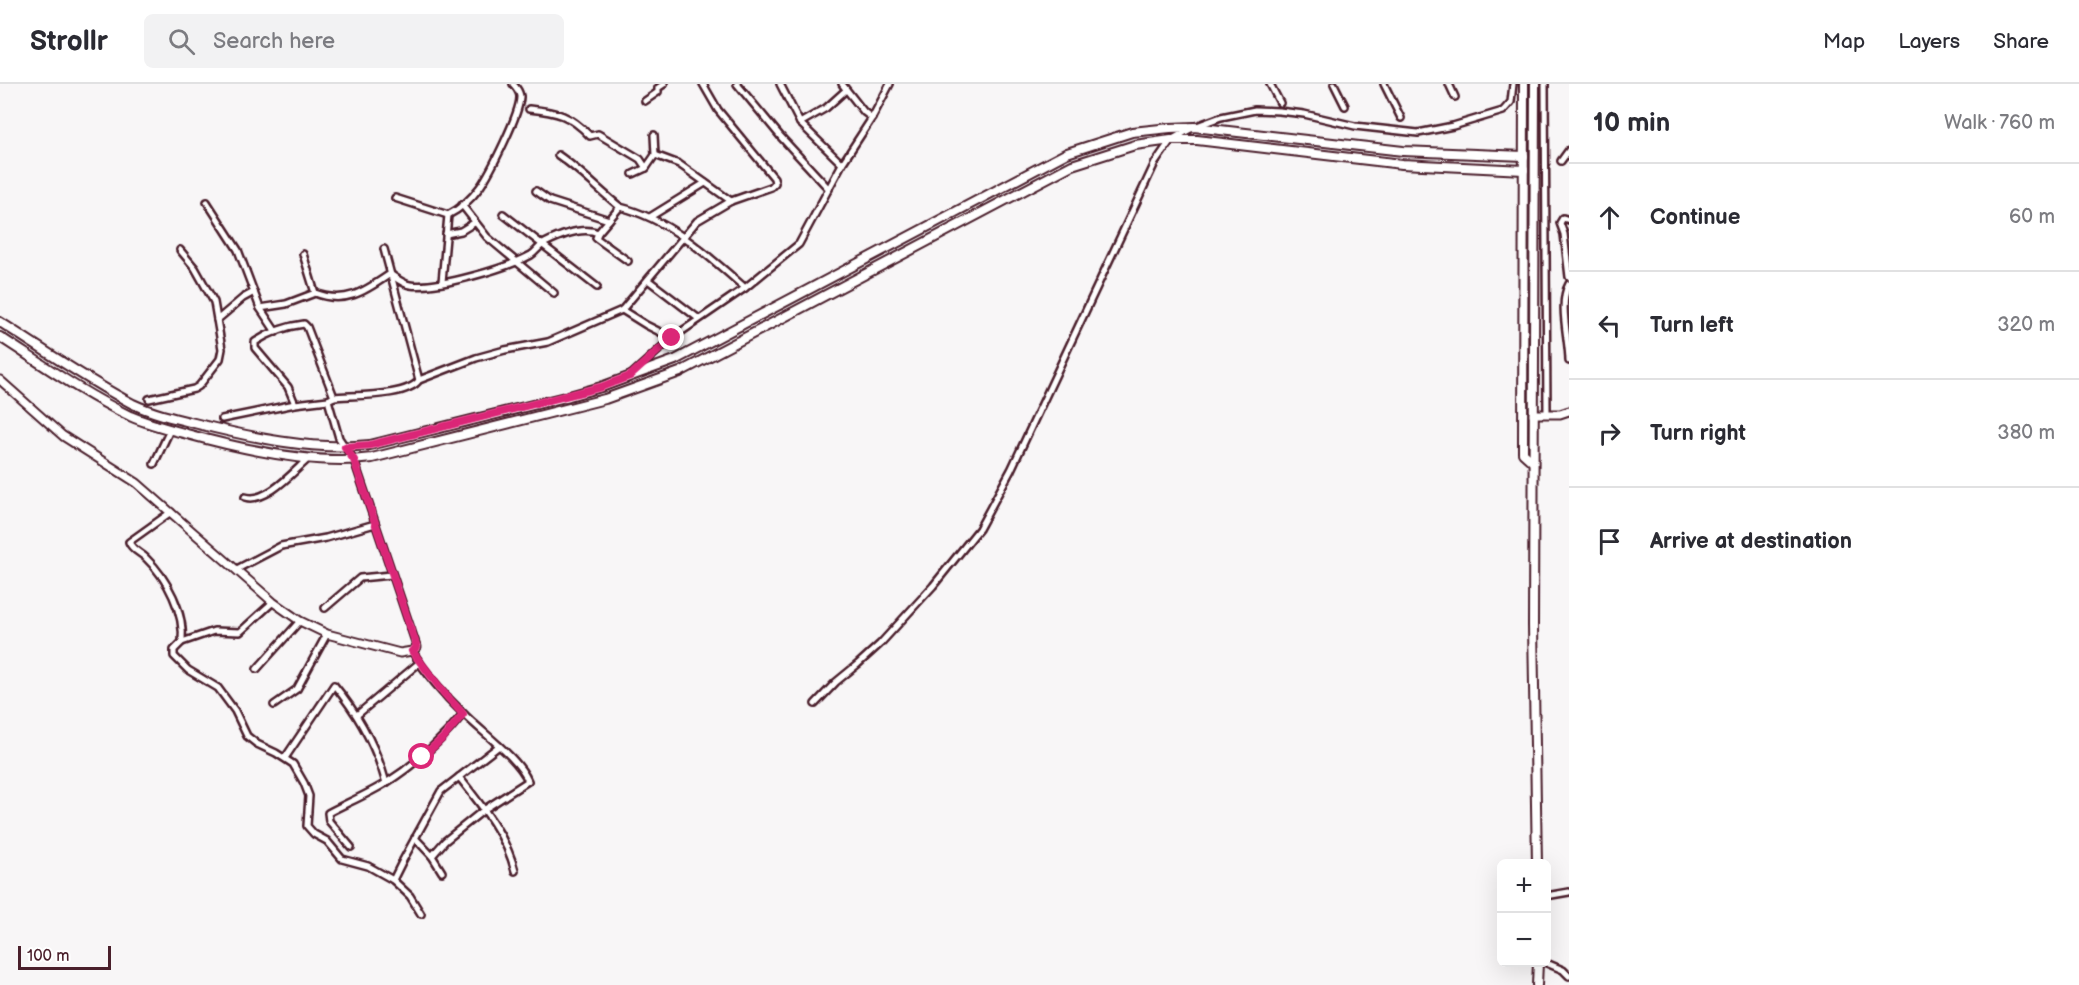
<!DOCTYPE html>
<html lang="en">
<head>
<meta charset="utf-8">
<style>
	body { margin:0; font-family:"Balsamiq Sans",sans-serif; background:#f2f2f3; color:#2b2b33 }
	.controls { position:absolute; right:18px; bottom:18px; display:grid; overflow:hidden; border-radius:9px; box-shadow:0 6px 24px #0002 }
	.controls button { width:54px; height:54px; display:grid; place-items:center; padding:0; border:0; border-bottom:2px solid #e1e1e2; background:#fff; color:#2b2b33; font:30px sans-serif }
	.scale { position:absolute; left:18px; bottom:15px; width:93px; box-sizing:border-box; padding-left:6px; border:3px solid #4a1f2b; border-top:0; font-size:16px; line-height:21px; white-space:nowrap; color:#4a1f2b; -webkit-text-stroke:4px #fff; paint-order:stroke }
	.stop { position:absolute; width:18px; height:18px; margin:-14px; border:4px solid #db2777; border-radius:50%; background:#fff }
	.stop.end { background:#db2777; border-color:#fff; box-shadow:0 2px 6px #0008 }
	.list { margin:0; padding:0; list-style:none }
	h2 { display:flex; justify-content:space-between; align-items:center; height:78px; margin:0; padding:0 24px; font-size:26px }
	h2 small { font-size:20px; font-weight:400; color:#7c7c81 }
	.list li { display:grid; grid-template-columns:39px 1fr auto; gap:18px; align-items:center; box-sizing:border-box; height:108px; padding:0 24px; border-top:2px solid #e1e1e2 }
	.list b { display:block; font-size:22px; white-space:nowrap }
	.list em { font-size:20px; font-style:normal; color:#7c7c81 }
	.icon { flex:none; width:33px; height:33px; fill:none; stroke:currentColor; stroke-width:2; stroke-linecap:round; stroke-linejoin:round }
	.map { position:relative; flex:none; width:1569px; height:901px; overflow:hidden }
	header { display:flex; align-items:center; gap:36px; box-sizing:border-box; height:84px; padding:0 30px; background:#fff; border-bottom:2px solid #e1e1e2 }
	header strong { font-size:28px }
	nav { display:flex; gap:33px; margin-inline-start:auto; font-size:21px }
	.search { width:420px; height:54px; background:#f2f2f3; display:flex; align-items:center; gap:15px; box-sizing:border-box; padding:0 21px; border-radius:9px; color:#7c7c81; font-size:22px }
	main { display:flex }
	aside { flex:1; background:#fff }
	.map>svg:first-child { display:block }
</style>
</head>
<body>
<header>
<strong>Strollr</strong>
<div class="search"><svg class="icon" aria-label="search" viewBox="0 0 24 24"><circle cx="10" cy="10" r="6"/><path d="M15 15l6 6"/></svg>Search here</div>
<nav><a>Map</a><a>Layers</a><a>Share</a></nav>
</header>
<main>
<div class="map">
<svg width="1569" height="901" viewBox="0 0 1569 901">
	<rect width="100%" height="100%" fill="#f8f6f7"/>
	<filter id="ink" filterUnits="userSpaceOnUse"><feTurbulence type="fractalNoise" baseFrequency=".0167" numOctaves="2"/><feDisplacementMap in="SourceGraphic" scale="12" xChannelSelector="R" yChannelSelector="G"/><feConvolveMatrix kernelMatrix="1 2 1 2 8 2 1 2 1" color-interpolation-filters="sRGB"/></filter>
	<g filter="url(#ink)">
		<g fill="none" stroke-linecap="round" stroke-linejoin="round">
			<!-- minor casing -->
			<g stroke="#4a1f2b" stroke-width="10">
				<g id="minor">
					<path d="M737 0 781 53 829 105"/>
					<path d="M780 0 800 39 842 80"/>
					<path d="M842 0 864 28 872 34"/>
					<path d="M1270 0 1280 19"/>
					<path d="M1334 0 1345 22"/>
					<path d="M1384 0 1401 34"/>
					<path d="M1449 0 1455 13"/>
					<path d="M1545 0 1547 330"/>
					<path d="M645 17 658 8V4L664 0"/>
					<path d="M529 25C558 28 570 31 590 52L598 50 640 75 646 84"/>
					<path d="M800 39 826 24 846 6"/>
					<path d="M558 71C580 86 599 106 620 123"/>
					<path d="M655 71 679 80 731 117"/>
					<path d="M1561 77 1569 66"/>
					<path d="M633 90 646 84 655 71 654 51"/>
					<path d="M536 107 550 117 609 136"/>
					<path d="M395 114 448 131C460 125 472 114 480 103 490 89 521 28 520 12 519 7 516 3 513 0"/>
					<path d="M207 118 238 166 260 224 276 248"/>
					<path d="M462 121 487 153 554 209"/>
					<path d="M503 130 597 203"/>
					<path d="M650 133 705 99"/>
					<path d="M1569 136 1563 134 1560 139 1564 150 1569 193"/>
					<path d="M598 149 596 154 628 177"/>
					<path d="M446 150 461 147 474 139"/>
					<path d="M384 165 419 296"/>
					<path d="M303 170 315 209"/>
					<path d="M648 196 699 235"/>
					<path d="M442 198 448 131"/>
					<path d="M260 224 286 220 315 209C346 221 365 207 390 190 396 194 403 200 410 201 437 205 507 184 531 171 536 168 539 162 545 159 559 152 583 142 598 149L620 123C669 135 709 172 745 204"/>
					<path d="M622 226 646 241 672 254"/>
					<path d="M217 236 243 214 254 208"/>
					<path d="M1569 277C1569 255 1558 219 1569 200"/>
					<path d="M631 291 672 254 745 204 799 160 842 80 872 34 890 0"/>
					<path d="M149 315 194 305 199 302 220 275 222 265 214 218 195 184 180 166"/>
					<path d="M328 316 339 354 354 376 417 563"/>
					<path d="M295 320 288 303 255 264V258C269 249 287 242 304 240L307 243 334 313"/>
					<path d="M222 335 295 320 328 316 334 313C354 311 408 313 419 296L476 274 505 266 548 258 622 226 697 137 731 117 771 103 775 99 774 94 718 26 703 0"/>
					<path d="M154 380 170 346"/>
					<path d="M245 413C266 420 294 387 308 375"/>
					<path d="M171 428 129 458C132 466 140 468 146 474 167 494 185 529 182 558"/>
					<path d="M237 485 281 462 326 454 375 440"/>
					<path d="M273 518 240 548 214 547 182 558 174 566V572L188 586 218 604 235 627 247 652 257 660 276 669 293 680 304 699 309 712 307 742 314 750 327 757 342 775 368 782 393 796 410 812 421 830"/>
					<path d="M325 524 360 494 391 491"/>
					<path d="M412 567C425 588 445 612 463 629 480 647 519 674 528 697L485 725 445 757 432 772"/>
					<path d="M257 585 300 537"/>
					<path d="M815 620 836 598 858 580 880 560 933 502 979 445 1011 386 1155 79 1171 56 1194 43 1221 33 1255 26 1279 27 1304 30 1355 42 1418 49 1453 42 1503 27 1511 18 1513 0"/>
					<path d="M274 621 297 605 327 550"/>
					<path d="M357 631 419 579"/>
					<path d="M285 674 334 601C359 631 376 662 386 699"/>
					<path d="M459 693C482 722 506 751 515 787"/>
					<path d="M415 754 432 772 442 788"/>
					<path d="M351 763 329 737 328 729C347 719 368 710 386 699 416 680 441 657 463 630"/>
					<path d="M393 796 402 778 441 707 499 662"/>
					<path d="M1546 812 1569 808"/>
					<path d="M1544 878 1563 886 1569 892"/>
				</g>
			</g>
			<!-- tertiary casing -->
			<g stroke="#4a1f2b" stroke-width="11">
				<g id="tertiary">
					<path d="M0 296 63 352 137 399 273 518 300 537 327 550 400 569 412 567 417 563"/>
					<path d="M1533 330H1560L1569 327"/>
				</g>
			</g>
			<!-- secondary casing -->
			<g stroke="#4a1f2b" stroke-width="12">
				<g id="secondary">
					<path d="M1524 0 1523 365V369L1533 378"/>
					<path d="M1535 0 1533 542 1537 780"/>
					<path d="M0 238C44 266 87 296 133 320 152 329 173 334 194 339 250 353 312 367 370 361L569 312 601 303 675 276 1067 69 1132 48 1170 44 1194 43 1403 67 1524 72"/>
					<path d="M0 253C42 280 84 310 130 332 148 340 168 345 187 350 241 365 316 382 372 374L605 315 680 288 1072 81 1135 61 1171 56H1197L1402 80 1524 86"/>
					<path d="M1537 901 1538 878"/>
				</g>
			</g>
			<!-- minor -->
			<use href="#minor" stroke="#fff" stroke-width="5"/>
			<!-- tertiary -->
			<use href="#tertiary" stroke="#fff" stroke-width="7"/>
			<!-- secondary -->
			<use href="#secondary" stroke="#fff" stroke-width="8"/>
		</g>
	</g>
	<g fill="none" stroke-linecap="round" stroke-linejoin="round" filter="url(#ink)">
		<!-- route -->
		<path stroke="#db2777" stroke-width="8" d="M422 673 444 653 463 630 444 609 412 567 417 563 354 376 345 363 370 361 601 303 630 292 672 254"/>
	</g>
</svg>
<div class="controls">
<button>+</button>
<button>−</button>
</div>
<div class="scale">100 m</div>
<div class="stop" style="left:422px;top:673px"></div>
<div class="stop end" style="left:672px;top:254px"></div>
</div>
<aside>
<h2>10 min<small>Walk · 760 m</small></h2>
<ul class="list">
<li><svg class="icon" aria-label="ahead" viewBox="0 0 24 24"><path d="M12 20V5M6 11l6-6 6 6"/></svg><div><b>Continue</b></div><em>60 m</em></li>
<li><svg class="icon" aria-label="left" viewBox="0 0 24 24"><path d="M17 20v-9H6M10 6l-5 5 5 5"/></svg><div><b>Turn left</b></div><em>320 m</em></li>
<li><svg class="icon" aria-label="right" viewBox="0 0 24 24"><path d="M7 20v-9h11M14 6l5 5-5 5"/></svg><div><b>Turn right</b></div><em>380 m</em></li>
<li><svg class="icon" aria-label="arrive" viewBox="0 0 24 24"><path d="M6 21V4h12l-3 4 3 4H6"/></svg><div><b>Arrive at destination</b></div></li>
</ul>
</aside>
</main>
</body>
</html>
